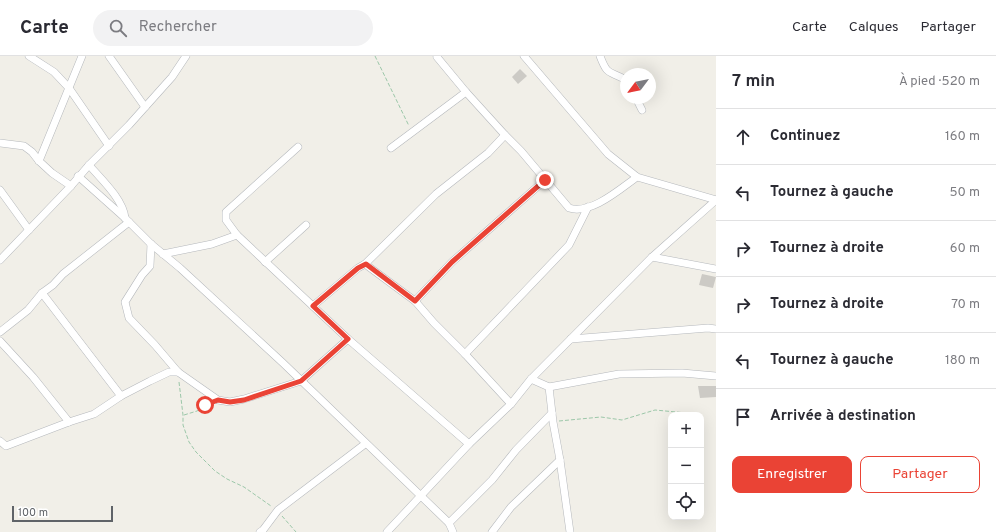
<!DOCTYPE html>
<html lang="fr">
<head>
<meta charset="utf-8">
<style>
	body { margin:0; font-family:Overpass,sans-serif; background:#f2f2f3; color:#2b2b33 }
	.controls { position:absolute; right:12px; bottom:12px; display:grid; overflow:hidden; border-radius:8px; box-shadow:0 4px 16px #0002 }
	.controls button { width:36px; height:36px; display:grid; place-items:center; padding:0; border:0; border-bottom:1px solid #e1e1e2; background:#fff; color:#2b2b33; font:20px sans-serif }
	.compass { position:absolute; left:620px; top:12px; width:36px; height:36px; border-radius:50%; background:#fff; box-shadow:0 4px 16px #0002; rotate:238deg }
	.scale { position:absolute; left:12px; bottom:10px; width:101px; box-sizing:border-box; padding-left:4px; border:2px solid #5f6368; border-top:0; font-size:11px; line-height:14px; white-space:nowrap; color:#5f6368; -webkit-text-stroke:3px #fff; paint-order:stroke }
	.stop { position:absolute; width:12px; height:12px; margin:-9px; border:3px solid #ea4335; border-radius:50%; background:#fff }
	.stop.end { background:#ea4335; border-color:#fff; box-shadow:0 1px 4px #0008 }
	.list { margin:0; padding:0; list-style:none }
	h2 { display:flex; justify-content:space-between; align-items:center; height:52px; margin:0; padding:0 16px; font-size:17px }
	h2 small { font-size:13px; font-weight:400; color:#7c7c81 }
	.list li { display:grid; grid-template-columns:26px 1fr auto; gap:12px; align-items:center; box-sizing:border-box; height:56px; padding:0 16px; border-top:1px solid #e1e1e2 }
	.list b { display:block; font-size:15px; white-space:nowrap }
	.list em { font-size:13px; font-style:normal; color:#7c7c81 }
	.actions { display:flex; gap:8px; padding:12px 16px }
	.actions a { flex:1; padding:9px 0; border:1px solid #ea4335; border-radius:8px; text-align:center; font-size:14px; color:#ea4335 }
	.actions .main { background:#ea4335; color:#fff }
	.icon { flex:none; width:22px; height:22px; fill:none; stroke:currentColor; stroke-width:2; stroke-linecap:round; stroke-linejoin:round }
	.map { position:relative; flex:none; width:716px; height:476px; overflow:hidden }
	header { display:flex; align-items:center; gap:24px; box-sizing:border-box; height:56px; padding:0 20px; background:#fff; border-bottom:1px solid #e1e1e2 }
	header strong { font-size:19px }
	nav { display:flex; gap:22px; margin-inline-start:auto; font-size:14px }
	.search { width:280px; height:36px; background:#f2f2f3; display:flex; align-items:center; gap:10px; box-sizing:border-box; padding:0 14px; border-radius:22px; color:#7c7c81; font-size:15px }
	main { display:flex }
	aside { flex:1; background:#fff }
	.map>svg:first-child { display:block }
</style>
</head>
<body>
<header>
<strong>Carte</strong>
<div class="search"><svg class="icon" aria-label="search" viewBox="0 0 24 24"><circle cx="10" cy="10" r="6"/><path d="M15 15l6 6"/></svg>Rechercher</div>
<nav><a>Carte</a><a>Calques</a><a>Partager</a></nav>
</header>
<main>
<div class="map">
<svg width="716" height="476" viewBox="0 0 716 476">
	<rect width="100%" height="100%" fill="#f1efe8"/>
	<!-- building -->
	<g fill="#cccac5">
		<path d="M520 13 527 20 518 28 512 21Z"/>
		<path d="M702 218 716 221 713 232 699 229Z"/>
		<path d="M698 330H716V341L700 342Z"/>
	</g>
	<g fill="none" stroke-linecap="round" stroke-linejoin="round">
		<!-- minor casing -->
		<g stroke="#b5b8bc" stroke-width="8">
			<g id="minor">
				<path d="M29 0 54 16 69 32 109 90"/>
				<path d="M109 0 145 51"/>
				<path d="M524 0 608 98 637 121 716 144"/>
				<path d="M600 0C608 21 609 14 626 24"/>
				<path d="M437 1 466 36 505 79"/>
				<path d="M636 42 642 54"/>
				<path d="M0 87 24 90 32 96 39 105 52 117 71 130"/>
				<path d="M391 92 466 36"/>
				<path d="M39 105 82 0"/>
				<path d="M89 109C101 123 123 143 125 162"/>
				<path d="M78 120 125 162 151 188 180 212 283 307 449 467"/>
				<path d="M0 134 29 174"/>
				<path d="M237 179 226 164V156L298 91"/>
				<path d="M151 188 150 210 142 219 125 246 129 262 155 289 178 316 218 344 230 346 244 343 301 325 348 283"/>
				<path d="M163 198 212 188 237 179 348 283 469 388"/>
				<path d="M652 201 716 213"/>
				<path d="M0 204 71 130 89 109 129 69 172 21 186 0"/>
				<path d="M265 206 306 169"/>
				<path d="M365 208 436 138 488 97 505 79 521 95 569 152C591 159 620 133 637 121"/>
				<path d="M42 237 121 340"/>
				<path d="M415 245 452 206 545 124"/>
				<path d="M313 250 358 212 365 208 415 245 434 267 465 298 511 348"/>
				<path d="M0 276 28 254 42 237 53 229 63 218 129 166"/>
				<path d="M571 283 708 272 716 273"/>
				<path d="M0 285 33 321 69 366"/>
				<path d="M465 298 569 189 588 151"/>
				<path d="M531 323 549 331 553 366 560 404 570 476"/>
				<path d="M549 331 619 318 682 317 716 320"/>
				<path d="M0 385 6 390 69 366 94 358 121 340 150 325 169 316H178"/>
				<path d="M260 476 263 474 278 454 365 388"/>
				<path d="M387 476 469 388 511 348 531 323 652 201 716 144"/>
				<path d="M453 476 449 467 492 424 516 394 552 357"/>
				<path d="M492 476 511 451 560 404"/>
			</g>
		</g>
		<!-- path -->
		<g stroke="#9cc7a9" stroke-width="1" stroke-dasharray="4 2" stroke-linecap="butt">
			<path d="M375 0 409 70"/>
			<path d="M179 326 183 359V369L189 386 196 396 215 415 227 423 244 431 271 450"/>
			<path d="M184 359 197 355 210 347"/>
			<path d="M559 365 601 361 622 364 655 354 697 358"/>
			<path d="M282 460 296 476"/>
		</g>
		<!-- minor -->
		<use href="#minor" stroke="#fff" stroke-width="7"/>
	</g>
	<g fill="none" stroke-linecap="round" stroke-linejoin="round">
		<!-- route -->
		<path stroke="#ea4335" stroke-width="5" d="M205 349 218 344 230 346 244 344 301 325 348 283 313 250 358 212 366 208 415 245 452 206 545 124"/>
	</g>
</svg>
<div class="controls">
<button>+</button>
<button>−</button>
<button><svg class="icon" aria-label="locate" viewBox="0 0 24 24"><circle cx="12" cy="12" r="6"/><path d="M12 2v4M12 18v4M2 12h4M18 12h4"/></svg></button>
</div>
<svg class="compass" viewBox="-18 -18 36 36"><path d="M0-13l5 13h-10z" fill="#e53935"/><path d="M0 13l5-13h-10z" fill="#7c7c81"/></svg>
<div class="scale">100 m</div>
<div class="stop" style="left:205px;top:349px"></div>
<div class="stop end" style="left:545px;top:124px"></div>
</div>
<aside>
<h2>7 min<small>À pied · 520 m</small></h2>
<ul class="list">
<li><svg class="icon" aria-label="ahead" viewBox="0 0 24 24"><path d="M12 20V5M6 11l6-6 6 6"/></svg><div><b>Continuez</b></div><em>160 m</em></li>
<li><svg class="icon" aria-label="left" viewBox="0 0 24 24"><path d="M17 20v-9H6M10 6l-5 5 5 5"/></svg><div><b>Tournez à gauche</b></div><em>50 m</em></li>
<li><svg class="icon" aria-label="right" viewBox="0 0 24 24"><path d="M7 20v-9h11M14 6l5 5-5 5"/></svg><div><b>Tournez à droite</b></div><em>60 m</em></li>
<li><svg class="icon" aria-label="right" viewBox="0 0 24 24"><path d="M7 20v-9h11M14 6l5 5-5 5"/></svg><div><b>Tournez à droite</b></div><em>70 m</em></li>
<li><svg class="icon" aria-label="left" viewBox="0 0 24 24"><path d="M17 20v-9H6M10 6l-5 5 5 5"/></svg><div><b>Tournez à gauche</b></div><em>180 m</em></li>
<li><svg class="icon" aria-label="arrive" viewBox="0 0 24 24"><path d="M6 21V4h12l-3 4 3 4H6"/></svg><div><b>Arrivée à destination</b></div></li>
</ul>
<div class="actions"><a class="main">Enregistrer</a><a>Partager</a></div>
</aside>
</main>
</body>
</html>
